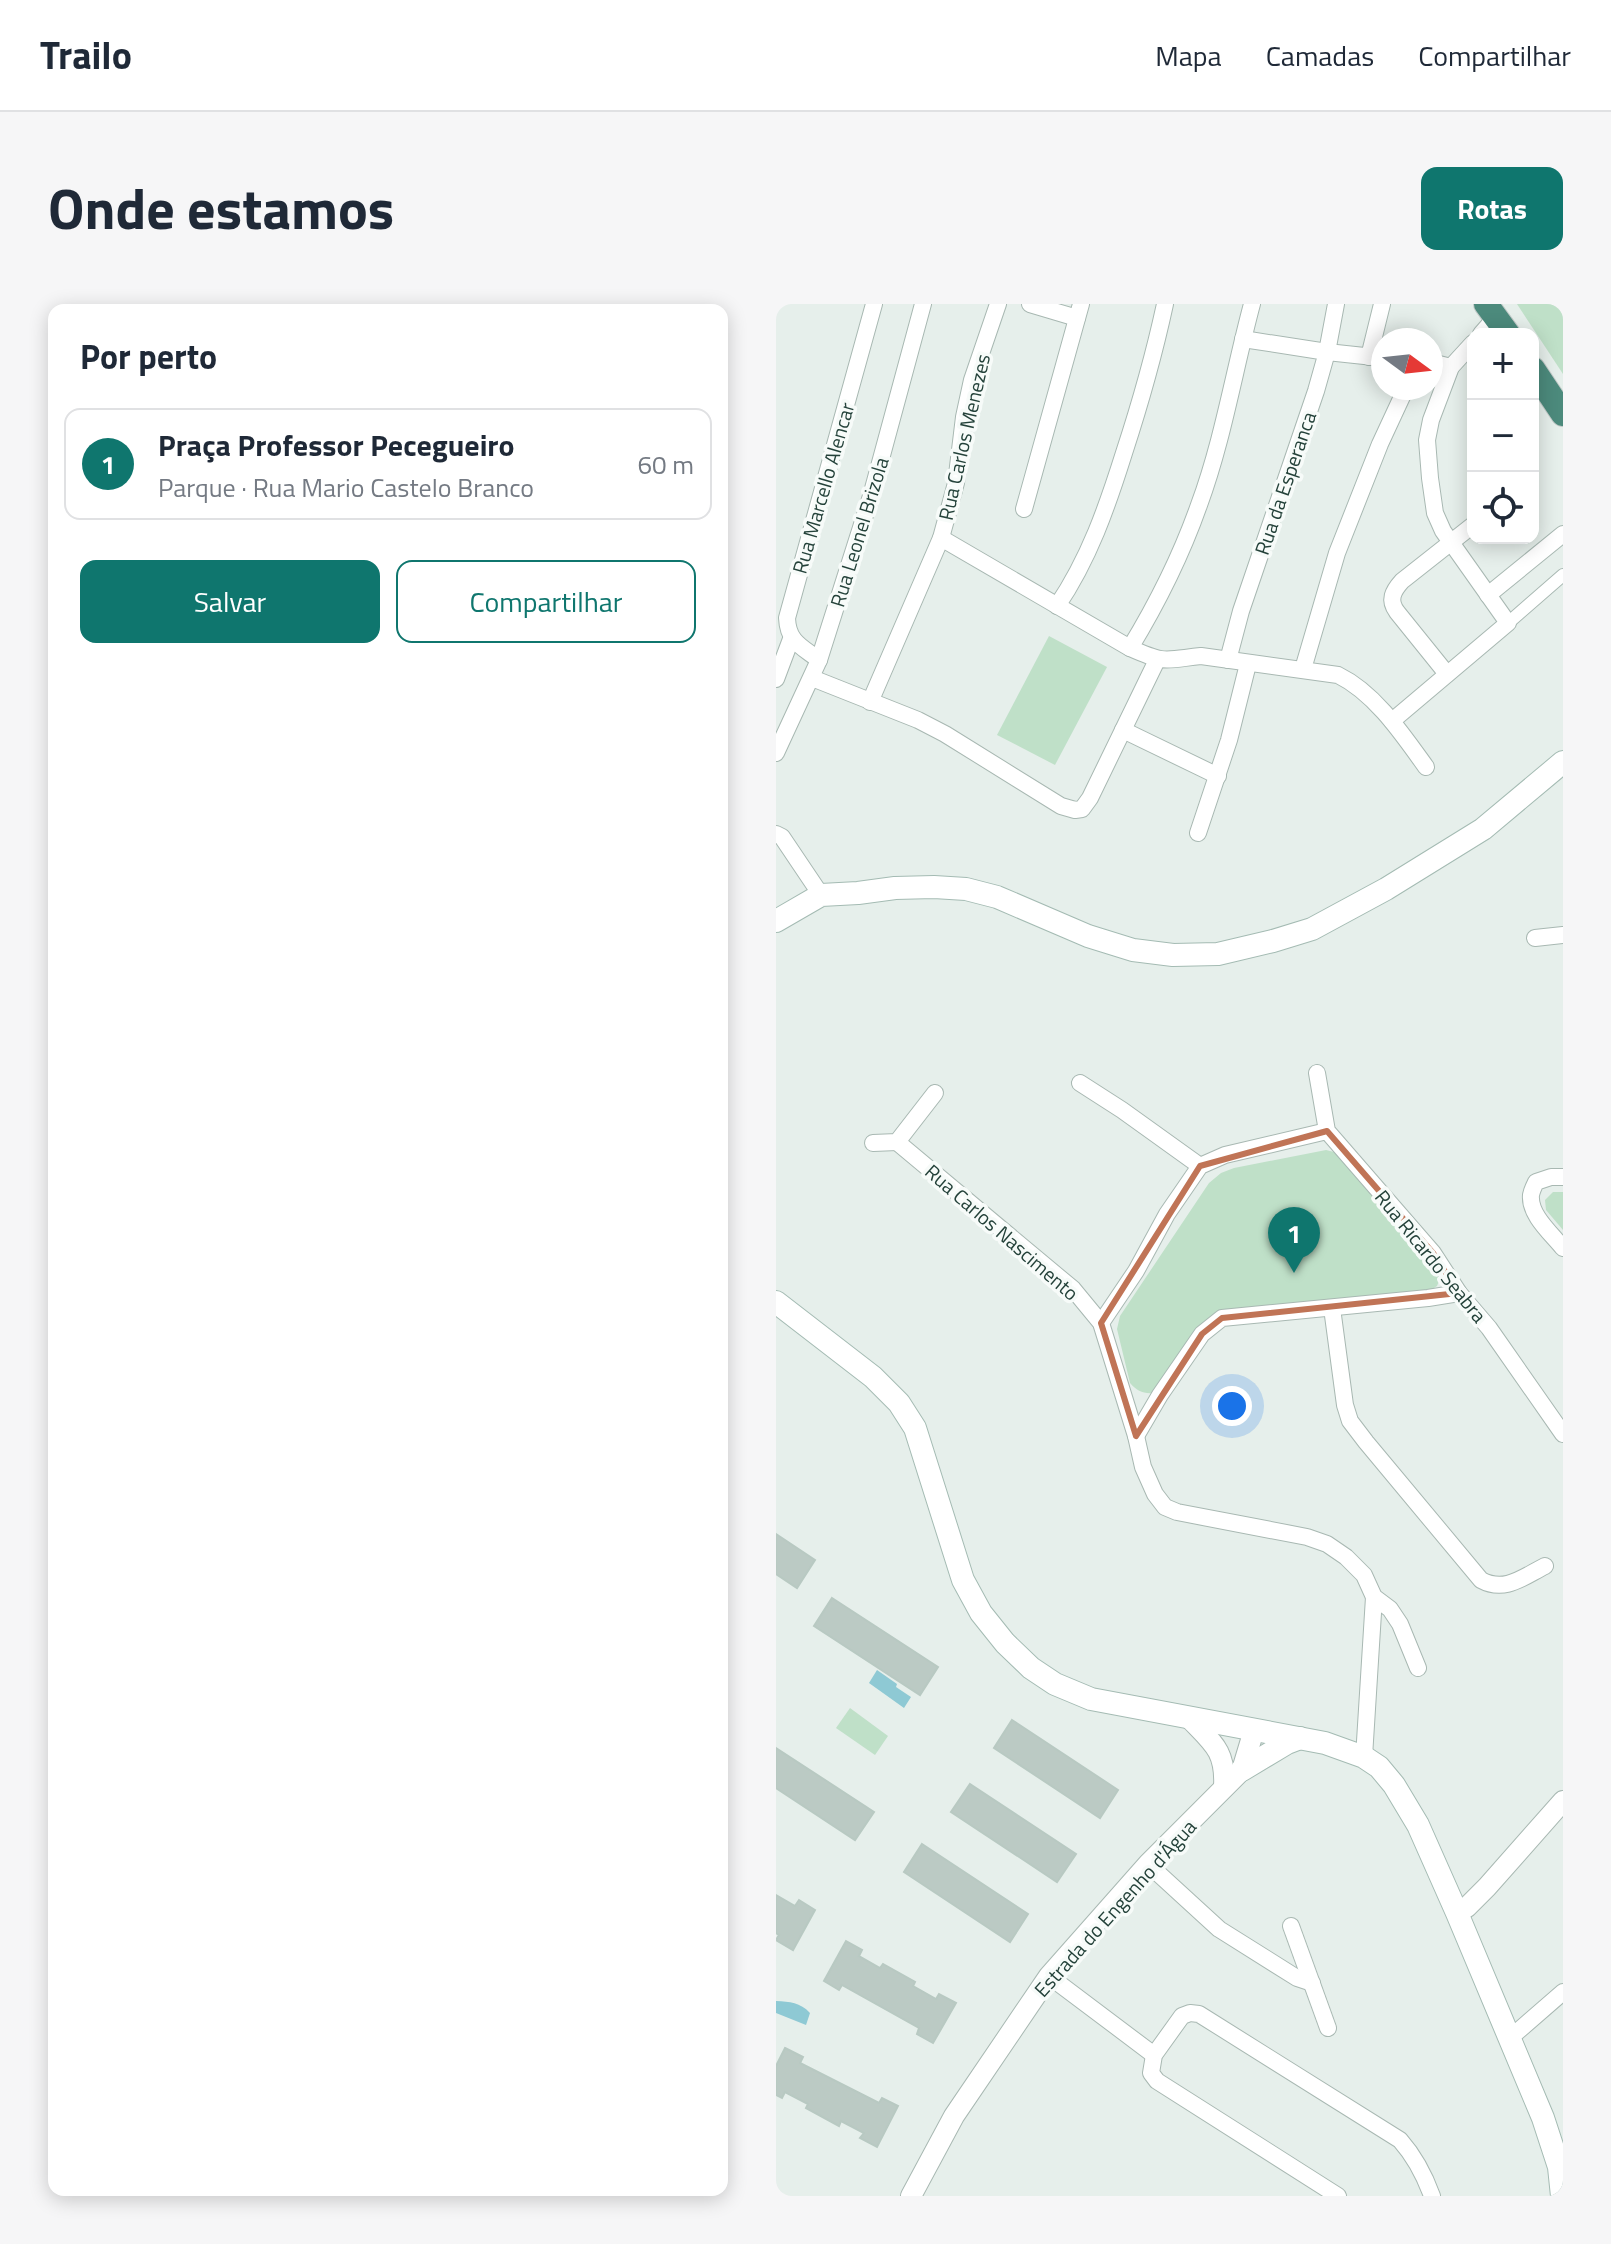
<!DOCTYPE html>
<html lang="pt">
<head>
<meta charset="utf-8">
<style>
	body { margin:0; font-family:"Titillium Web",sans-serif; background:#f6f6f7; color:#1f2937 }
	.controls { position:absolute; right:24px; top:24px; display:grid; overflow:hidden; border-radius:16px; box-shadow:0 4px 20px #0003 }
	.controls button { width:72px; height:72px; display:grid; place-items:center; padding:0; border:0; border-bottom:2px solid #e0e1e3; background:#fff; color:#1f2937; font:40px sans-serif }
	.compass { position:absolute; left:595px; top:24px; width:72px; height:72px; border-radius:50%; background:#fff; box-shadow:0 4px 20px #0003; rotate:105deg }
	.you { position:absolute; left:456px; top:1102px; width:28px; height:28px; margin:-20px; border:6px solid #fff; border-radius:50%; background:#1a73e8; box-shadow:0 0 0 12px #1a73e833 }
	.badge { display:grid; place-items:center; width:52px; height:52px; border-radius:50%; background:#0f766e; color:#fff; font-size:26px; font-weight:700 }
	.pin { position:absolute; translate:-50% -66px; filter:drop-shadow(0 2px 4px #0008) }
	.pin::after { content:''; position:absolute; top:42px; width:28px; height:24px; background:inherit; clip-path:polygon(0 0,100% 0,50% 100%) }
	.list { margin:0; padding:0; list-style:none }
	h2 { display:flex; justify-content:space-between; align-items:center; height:104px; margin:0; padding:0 32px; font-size:34px }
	h2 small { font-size:26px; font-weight:400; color:#747a83 }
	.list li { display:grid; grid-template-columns:52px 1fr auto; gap:24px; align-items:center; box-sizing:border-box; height:112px; margin:0 16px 16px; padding:0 16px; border:2px solid #e0e1e3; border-radius:16px }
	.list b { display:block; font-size:30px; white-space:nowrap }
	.list p { margin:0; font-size:26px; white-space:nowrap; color:#747a83 }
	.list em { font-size:26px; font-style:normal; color:#747a83 }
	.actions { display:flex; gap:16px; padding:24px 32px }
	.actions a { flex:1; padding:18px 0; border:2px solid #0f766e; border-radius:16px; text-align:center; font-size:28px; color:#0f766e }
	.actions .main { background:#0f766e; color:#fff }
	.icon { flex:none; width:44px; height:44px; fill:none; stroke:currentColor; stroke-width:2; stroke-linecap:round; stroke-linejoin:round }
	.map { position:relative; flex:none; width:787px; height:1892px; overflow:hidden; border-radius:16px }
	header { display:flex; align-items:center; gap:48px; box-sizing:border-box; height:112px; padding:0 40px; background:#fff; border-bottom:2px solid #e0e1e3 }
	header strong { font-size:38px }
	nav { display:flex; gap:44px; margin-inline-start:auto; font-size:28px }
	.intro { display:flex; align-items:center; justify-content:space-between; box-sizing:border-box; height:192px; padding:0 48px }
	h1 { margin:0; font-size:56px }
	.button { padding:20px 36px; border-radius:16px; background:#0f766e; color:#fff; font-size:28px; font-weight:700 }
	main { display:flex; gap:48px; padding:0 48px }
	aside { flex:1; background:#fff; border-radius:16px; box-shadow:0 4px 20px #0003 }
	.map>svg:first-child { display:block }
</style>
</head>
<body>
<header>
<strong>Trailo</strong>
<nav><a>Mapa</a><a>Camadas</a><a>Compartilhar</a></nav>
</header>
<div class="intro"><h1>Onde estamos</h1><a class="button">Rotas</a></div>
<main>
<aside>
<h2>Por perto<small></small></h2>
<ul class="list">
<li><span class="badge">1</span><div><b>Praça Professor Pecegueiro</b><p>Parque · Rua Mario Castelo Branco</p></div><em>60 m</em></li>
</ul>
<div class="actions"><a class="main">Salvar</a><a>Compartilhar</a></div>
</aside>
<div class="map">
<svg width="787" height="1892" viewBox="0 0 787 1892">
	<rect width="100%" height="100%" fill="#e6efeb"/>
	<!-- green -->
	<g fill="#bfe0c8">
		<path d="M741 0H787V70Z"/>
		<path d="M273 332 331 363 279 461 221 431Z"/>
		<path d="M550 846 562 849 662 966 665 972 661 982 655 986 442 1011 378 1089C367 1090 361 1087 354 1079L341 1025 344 1012 433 879 445 869 458 864Z"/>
		<path d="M777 888H787V926L770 906 769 896Z"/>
		<path d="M74 1404 112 1432 99 1451 60 1424Z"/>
	</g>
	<!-- water -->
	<g fill="#8ec9d4">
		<path d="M101 1366 121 1380 120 1383 135 1393 128 1404 93 1379Z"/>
		<path d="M0 1697C14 1698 24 1698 34 1709L30 1721 0 1709Z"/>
	</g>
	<!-- building -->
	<g fill="#bbcac4" stroke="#b8c9c2" stroke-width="2">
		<path d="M0 1230 39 1256 21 1284 0 1270Z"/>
		<path d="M56 1294 162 1363 144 1391 38 1322Z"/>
		<path d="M236 1416 342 1486 324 1514 218 1444Z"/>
		<path d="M0 1444 98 1508 79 1536 0 1484Z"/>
		<path d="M194 1480 300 1550 281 1578 175 1508Z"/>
		<path d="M146 1540 252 1610 234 1638 128 1568Z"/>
		<path d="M0 1591 19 1602 23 1596 39 1606 17 1646 0 1636 3 1631 0 1629Z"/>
		<path d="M70 1637 86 1646 83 1652 104 1664 107 1660 139 1678 137 1682 160 1695 163 1690 180 1699 157 1739 141 1730 143 1724 66 1681 63 1686 48 1677Z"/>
		<path d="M9 1744 27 1753 24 1759 103 1799 106 1794 122 1802 101 1843 84 1834 88 1829 65 1817 63 1822 30 1804 32 1800 9 1788 6 1794 0 1791V1762Z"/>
	</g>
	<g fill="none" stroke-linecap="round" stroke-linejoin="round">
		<!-- pedestrian casing -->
		<g stroke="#a8b8b2" stroke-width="14">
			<path id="pedestrian" d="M732 319 787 271"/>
		</g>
		<!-- minor casing -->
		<g stroke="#a8b8b2" stroke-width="18">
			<g id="minor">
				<path d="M254 0 301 14"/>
				<path d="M705 30 719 14"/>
				<path d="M467 35 551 48 607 54"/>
				<path d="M593 53 606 0"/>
				<path d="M655 58 675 63"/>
				<path d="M248 205 305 0"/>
				<path d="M165 234 354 344C390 360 388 356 425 352L562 371C599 389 627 431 650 463"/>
				<path d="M712 291 787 230"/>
				<path d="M281 302C313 255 331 203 348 149 364 100 378 51 389 0"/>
				<path d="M354 344C382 298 405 252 423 201 447 136 458 67 476 0"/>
				<path d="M43 356C25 342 12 338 11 314L98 0"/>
				<path d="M452 356 465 307 540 87 551 48 560 0"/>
				<path d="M527 365 561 249 604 140 630 84"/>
				<path d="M671 370 621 308C612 296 617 287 626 277L697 221"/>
				<path d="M36 374 142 416 169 430 285 502 299 506 306 505 314 494 381 356"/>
				<path d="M0 375 15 335"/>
				<path d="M94 398 165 234 180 179 188 113 196 76 222 0"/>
				<path d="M616 417 732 319 667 227 659 209 654 174 651 136 655 116 675 63 697 39"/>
				<path d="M347 426 442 472"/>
				<path d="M0 449 43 356 95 192 147 0"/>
				<path d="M422 529 453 436 472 360"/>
				<path d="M0 530 6 533 45 591"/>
				<path d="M759 634 787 631"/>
				<path d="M541 769 551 827 657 949 683 989 713 1024 787 1130"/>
				<path d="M304 779 346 806 424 862"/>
				<path d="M121 838 297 985 325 1019 360 1132 367 1163 379 1190 389 1203 401 1208 531 1233 551 1240 570 1253 588 1271 598 1293 614 1305 624 1320 642 1364"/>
				<path d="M97 839 121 838 159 789"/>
				<path d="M787 873H775L760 878C758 882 756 886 755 891 753 911 776 930 787 944"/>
				<path d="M556 1004 569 1101 574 1117 590 1138 705 1276C729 1289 747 1273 769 1262"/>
				<path d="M325 1019 360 967 391 910 424 862 449 851 551 827"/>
				<path d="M360 1132 384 1091 426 1030 446 1014 652 994 683 989"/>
				<path d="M588 1453 598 1293"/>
				<path d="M372 1560 443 1625 521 1674 536 1679"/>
				<path d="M515 1622 552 1724"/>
				<path d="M273 1672 378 1751"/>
				<path d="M732 1733 741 1728 787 1688"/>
				<path d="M562 1892 381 1777 375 1769 378 1751 406 1712 414 1709 423 1710 624 1836C639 1853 648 1870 656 1892"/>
			</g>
		</g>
		<!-- tertiary casing -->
		<g stroke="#a8b8b2" stroke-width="22">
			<g id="tertiary">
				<path d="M414 1415C437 1439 450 1447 448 1483"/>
				<path d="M681 1609 691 1603 711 1583 787 1497"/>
				<path d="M135 1892 178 1812 273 1672 372 1560 466 1466 478 1426"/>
			</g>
		</g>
		<!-- secondary casing -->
		<g stroke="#a4bbb3" stroke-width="24">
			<g id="secondary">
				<path d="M0 617 45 591 82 589 119 584 158 583 190 585 221 593 312 632 357 646 397 651 442 650 497 637 536 625 610 585 707 525 787 458"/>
				<path d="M0 998 97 1073 123 1099 139 1124 187 1276 205 1309 229 1339 255 1364 279 1380 315 1395 549 1439 588 1453 603 1463 618 1481 642 1521 681 1609 767 1814 783 1863 786 1892"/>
				<path d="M466 1466 511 1439 524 1434"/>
			</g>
		</g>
		<!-- trunk casing -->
		<g stroke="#c2cac8" stroke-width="26">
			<g id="trunk">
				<path d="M710 0 732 30"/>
				<path d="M757 65 787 110"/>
			</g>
		</g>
		<!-- pedestrian -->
		<use href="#pedestrian" stroke="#fff" stroke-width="12"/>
		<!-- minor -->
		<use href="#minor" stroke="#fff" stroke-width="16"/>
		<!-- tertiary -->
		<use href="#tertiary" stroke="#fff" stroke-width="20"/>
		<!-- secondary -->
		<use href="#secondary" stroke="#fff" stroke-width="22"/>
		<!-- trunk -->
		<use href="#trunk" stroke="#4c8a7c" stroke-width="24"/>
	</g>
	<!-- marked area -->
	<path fill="none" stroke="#c07456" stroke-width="6" stroke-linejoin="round" d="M551 827 657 949 683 989 446 1014 426 1030 360 1132 325 1019 424 862Z"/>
	<g text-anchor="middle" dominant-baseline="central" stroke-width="7" stroke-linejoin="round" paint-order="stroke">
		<!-- street labels -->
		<g font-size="20" fill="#24423a" stroke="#f7fbf9">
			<text transform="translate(188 133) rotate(-77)">Rua Carlos Menezes</text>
			<text transform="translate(509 179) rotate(-71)">Rua da Esperanca</text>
			<text transform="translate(47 184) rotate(-74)">Rua Marcello Alencar</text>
			<text transform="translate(83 228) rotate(-73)">Rua Leonel Brizola</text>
			<text transform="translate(226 928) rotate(41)">Rua Carlos Nascimento</text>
			<text transform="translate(655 952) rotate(51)">Rua Ricardo Seabra</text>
			<text transform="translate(339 1604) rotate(-48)">Estrada do Engenho d'Água</text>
		</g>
	</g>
</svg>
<div class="controls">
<button>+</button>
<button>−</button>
<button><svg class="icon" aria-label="locate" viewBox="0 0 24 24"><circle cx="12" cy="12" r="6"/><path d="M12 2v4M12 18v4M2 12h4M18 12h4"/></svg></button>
</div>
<svg class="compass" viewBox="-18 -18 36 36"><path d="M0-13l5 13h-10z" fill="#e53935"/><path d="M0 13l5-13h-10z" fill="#747a83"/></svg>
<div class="you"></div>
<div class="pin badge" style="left:518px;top:969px">1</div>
</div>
</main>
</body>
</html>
